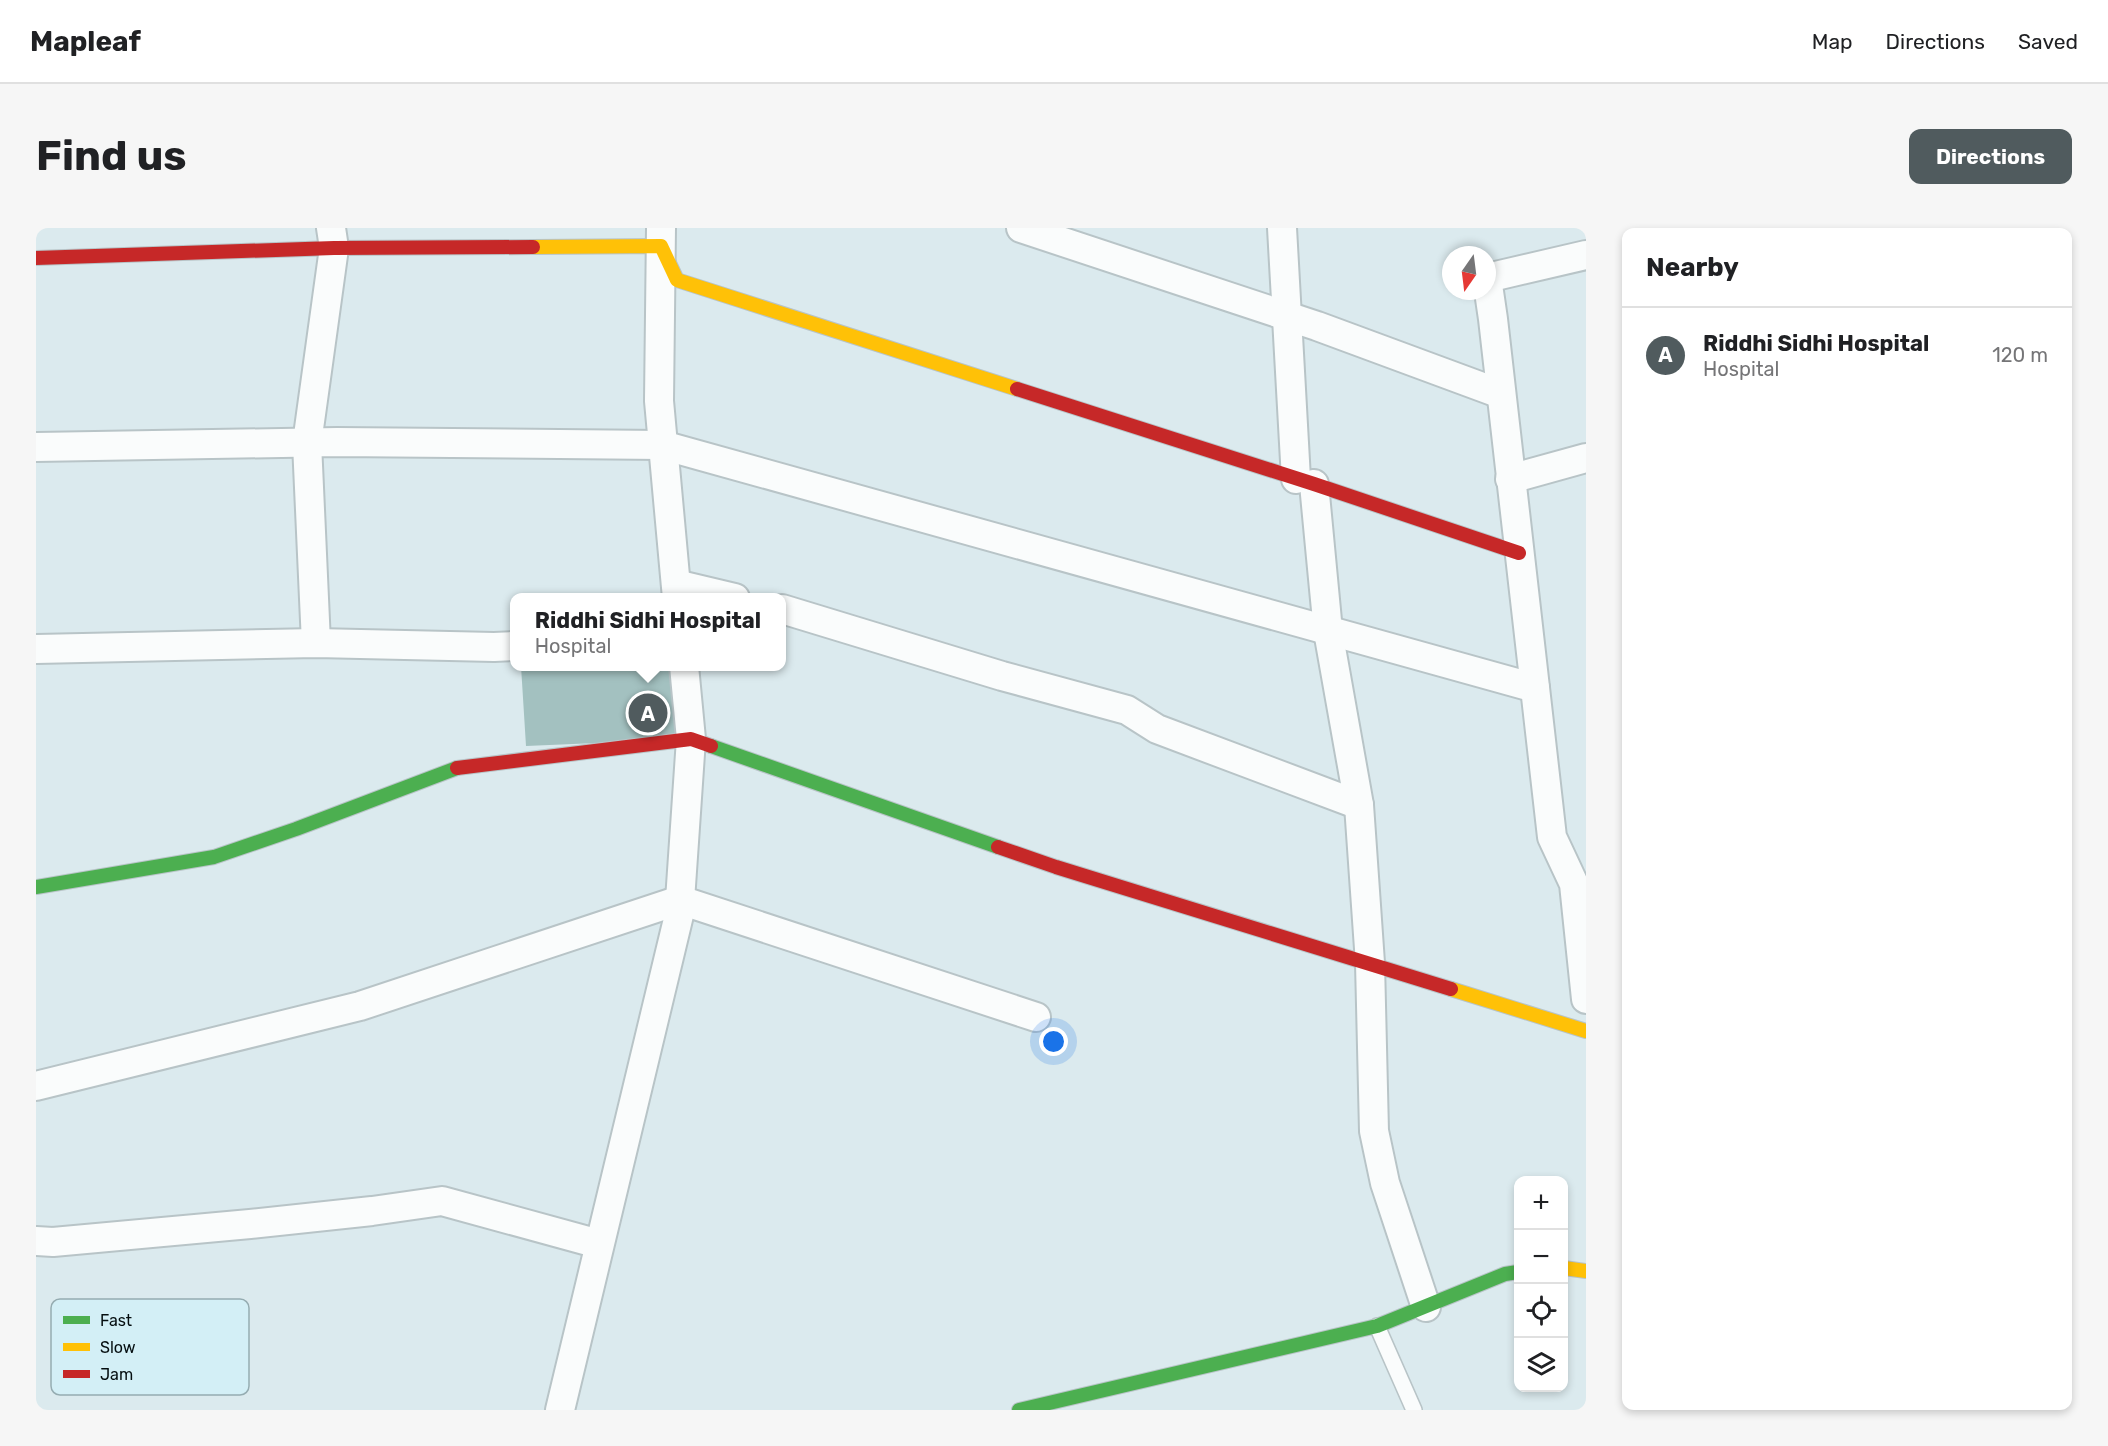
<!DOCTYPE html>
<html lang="en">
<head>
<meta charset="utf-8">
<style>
	body { margin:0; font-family:Rubik,sans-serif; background:#f6f6f6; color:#202124 }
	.controls { position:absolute; right:18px; bottom:18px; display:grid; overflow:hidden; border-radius:12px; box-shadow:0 3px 9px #0003 }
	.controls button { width:54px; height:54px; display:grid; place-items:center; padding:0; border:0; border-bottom:2px solid #e0e0e0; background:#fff; color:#202124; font:30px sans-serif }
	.compass { position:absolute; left:1406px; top:18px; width:54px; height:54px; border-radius:50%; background:#fff; box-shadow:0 3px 9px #0003; rotate:194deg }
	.you { position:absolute; left:1018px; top:814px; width:21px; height:21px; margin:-15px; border:4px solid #fff; border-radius:50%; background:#1a73e8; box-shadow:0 0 0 9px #1a73e833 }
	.badge { display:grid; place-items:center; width:39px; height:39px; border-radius:50%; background:#505b5e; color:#fff; font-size:20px; font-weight:700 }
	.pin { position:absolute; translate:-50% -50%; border:3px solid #fff; box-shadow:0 2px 6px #0006 }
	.popup { position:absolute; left:474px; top:365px; width:276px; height:78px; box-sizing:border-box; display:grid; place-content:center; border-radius:12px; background:#fff; filter:drop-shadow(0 2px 4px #0005); font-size:20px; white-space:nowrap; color:#757577 }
	.popup b { font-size:22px; color:#202124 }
	.popup::after { content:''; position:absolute; left:50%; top:100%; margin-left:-12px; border:12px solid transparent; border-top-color:#fff }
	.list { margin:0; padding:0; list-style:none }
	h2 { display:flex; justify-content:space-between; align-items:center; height:78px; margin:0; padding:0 24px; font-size:26px }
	h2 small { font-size:20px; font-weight:400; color:#757577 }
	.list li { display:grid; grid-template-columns:39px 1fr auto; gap:18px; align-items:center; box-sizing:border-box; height:96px; padding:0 24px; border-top:2px solid #e0e0e0 }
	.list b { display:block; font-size:22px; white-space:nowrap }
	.list p { margin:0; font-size:20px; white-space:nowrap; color:#757577 }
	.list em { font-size:20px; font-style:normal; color:#757577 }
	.icon { flex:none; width:33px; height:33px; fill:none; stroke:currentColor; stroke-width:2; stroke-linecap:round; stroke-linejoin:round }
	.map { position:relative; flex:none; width:1550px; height:1182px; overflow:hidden; border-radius:12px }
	header { display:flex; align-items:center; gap:36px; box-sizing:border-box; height:84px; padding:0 30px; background:#fff; border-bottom:2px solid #e0e0e0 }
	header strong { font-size:28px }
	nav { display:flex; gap:33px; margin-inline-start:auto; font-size:21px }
	.intro { display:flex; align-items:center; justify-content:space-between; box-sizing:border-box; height:144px; padding:0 36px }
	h1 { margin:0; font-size:42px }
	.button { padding:15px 27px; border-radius:12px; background:#505b5e; color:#fff; font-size:21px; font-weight:700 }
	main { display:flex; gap:36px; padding:0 36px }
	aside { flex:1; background:#fff; border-radius:12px; box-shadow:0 3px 9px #0003 }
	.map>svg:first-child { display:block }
</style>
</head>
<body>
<header>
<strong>Mapleaf</strong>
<nav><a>Map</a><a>Directions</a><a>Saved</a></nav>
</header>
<div class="intro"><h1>Find us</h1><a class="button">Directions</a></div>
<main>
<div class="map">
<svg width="1550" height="1182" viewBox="0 0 1550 1182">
	<rect width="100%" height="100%" fill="#dbeaee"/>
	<!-- building -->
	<path fill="#a3c1c0" d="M485 438H648L655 511 490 518Z"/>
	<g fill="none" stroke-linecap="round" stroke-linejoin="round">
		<!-- lane casing -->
		<g stroke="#b8c4c7" stroke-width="18">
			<path id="lane" d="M1341 1098 1378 1182"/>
		</g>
		<!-- street casing -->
		<g stroke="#b8c4c7" stroke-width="32">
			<g id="street">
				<path d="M625 0 623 173 641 370"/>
				<path d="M985 0 1281 98 1465 166"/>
				<path d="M1246 0 1260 251"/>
				<path d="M1451 50 1457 91 1516 609 1538 656 1550 771"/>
				<path d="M1451 50 1550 27"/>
				<path d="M0 219 301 214 626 217 1499 460"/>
				<path d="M1474 251 1550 230"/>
				<path d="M1278 256 1292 403 1323 577 1334 735 1338 903 1349 955 1390 1079"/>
				<path d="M640 356 699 370"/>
				<path d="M746 381 966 448 1091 482 1121 501 1323 577"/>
				<path d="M280 415 271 215 298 20 295 0"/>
				<path d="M0 421 280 415 458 419 478 418"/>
				<path d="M0 858 324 778 644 672 1000 789"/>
				<path d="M0 1013 17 1014 214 996 336 983 406 973 563 1016"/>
				<path d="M524 1182 643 687 655 511 648 438"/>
			</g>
		</g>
		<!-- fast casing -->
		<g stroke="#b8c4c7" stroke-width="16">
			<g id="fast">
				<path d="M675 518 962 619"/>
				<path d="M0 659 178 629 260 601 421 540"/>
				<path d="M983 1182 1341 1098 1469 1046 1482 1044"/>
			</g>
		</g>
		<!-- slow casing -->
		<g stroke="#b8c4c7" stroke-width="16">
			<g id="slow">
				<path d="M497 19 625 18 641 52 981 161"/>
				<path d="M1415 761 1550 803"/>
				<path d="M1528 1040 1550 1043"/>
			</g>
		</g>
		<!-- jam casing -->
		<g stroke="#b8c4c7" stroke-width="16">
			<g id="jam">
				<path d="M0 30 298 20 497 19"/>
				<path d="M981 161 1278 256 1483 325"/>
				<path d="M421 540 655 511 675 518"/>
				<path d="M962 619 1020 639 1415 761"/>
			</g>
		</g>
		<!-- lane -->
		<use href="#lane" stroke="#fafcfc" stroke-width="15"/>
		<!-- street -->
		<use href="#street" stroke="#fafcfc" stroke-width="28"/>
		<!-- fast -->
		<use href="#fast" stroke="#4caf50" stroke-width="14"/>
		<!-- slow -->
		<use href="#slow" stroke="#ffc107" stroke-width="14"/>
		<!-- jam -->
		<use href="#jam" stroke="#c62828" stroke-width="14"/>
	</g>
	<!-- legend -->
	<rect x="15" y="1071" width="198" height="96" rx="9" fill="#d3eff6" stroke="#95acb1" stroke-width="1.5"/>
	<rect x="27" y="1088" width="27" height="8" fill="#4caf50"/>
	<rect x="27" y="1115" width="27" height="8" fill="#ffc107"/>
	<rect x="27" y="1142" width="27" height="8" fill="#c62828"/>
	<g font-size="16" fill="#050e10">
		<text x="64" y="1098">Fast</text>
		<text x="64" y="1125">Slow</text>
		<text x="64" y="1152">Jam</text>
	</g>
</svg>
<div class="controls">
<button>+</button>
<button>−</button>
<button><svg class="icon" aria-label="locate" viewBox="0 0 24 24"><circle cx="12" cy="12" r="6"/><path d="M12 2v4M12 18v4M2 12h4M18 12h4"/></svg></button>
<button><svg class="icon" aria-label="layers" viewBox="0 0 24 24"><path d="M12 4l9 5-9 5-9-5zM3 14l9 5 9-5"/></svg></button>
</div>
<svg class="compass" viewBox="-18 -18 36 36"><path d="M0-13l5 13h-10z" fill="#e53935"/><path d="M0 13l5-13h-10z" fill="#757577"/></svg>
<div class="you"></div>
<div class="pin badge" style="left:612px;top:485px">A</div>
<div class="popup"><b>Riddhi Sidhi Hospital</b>Hospital</div>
</div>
<aside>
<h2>Nearby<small></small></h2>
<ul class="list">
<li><span class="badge">A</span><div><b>Riddhi Sidhi Hospital</b><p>Hospital</p></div><em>120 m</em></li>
</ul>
</aside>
</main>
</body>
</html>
